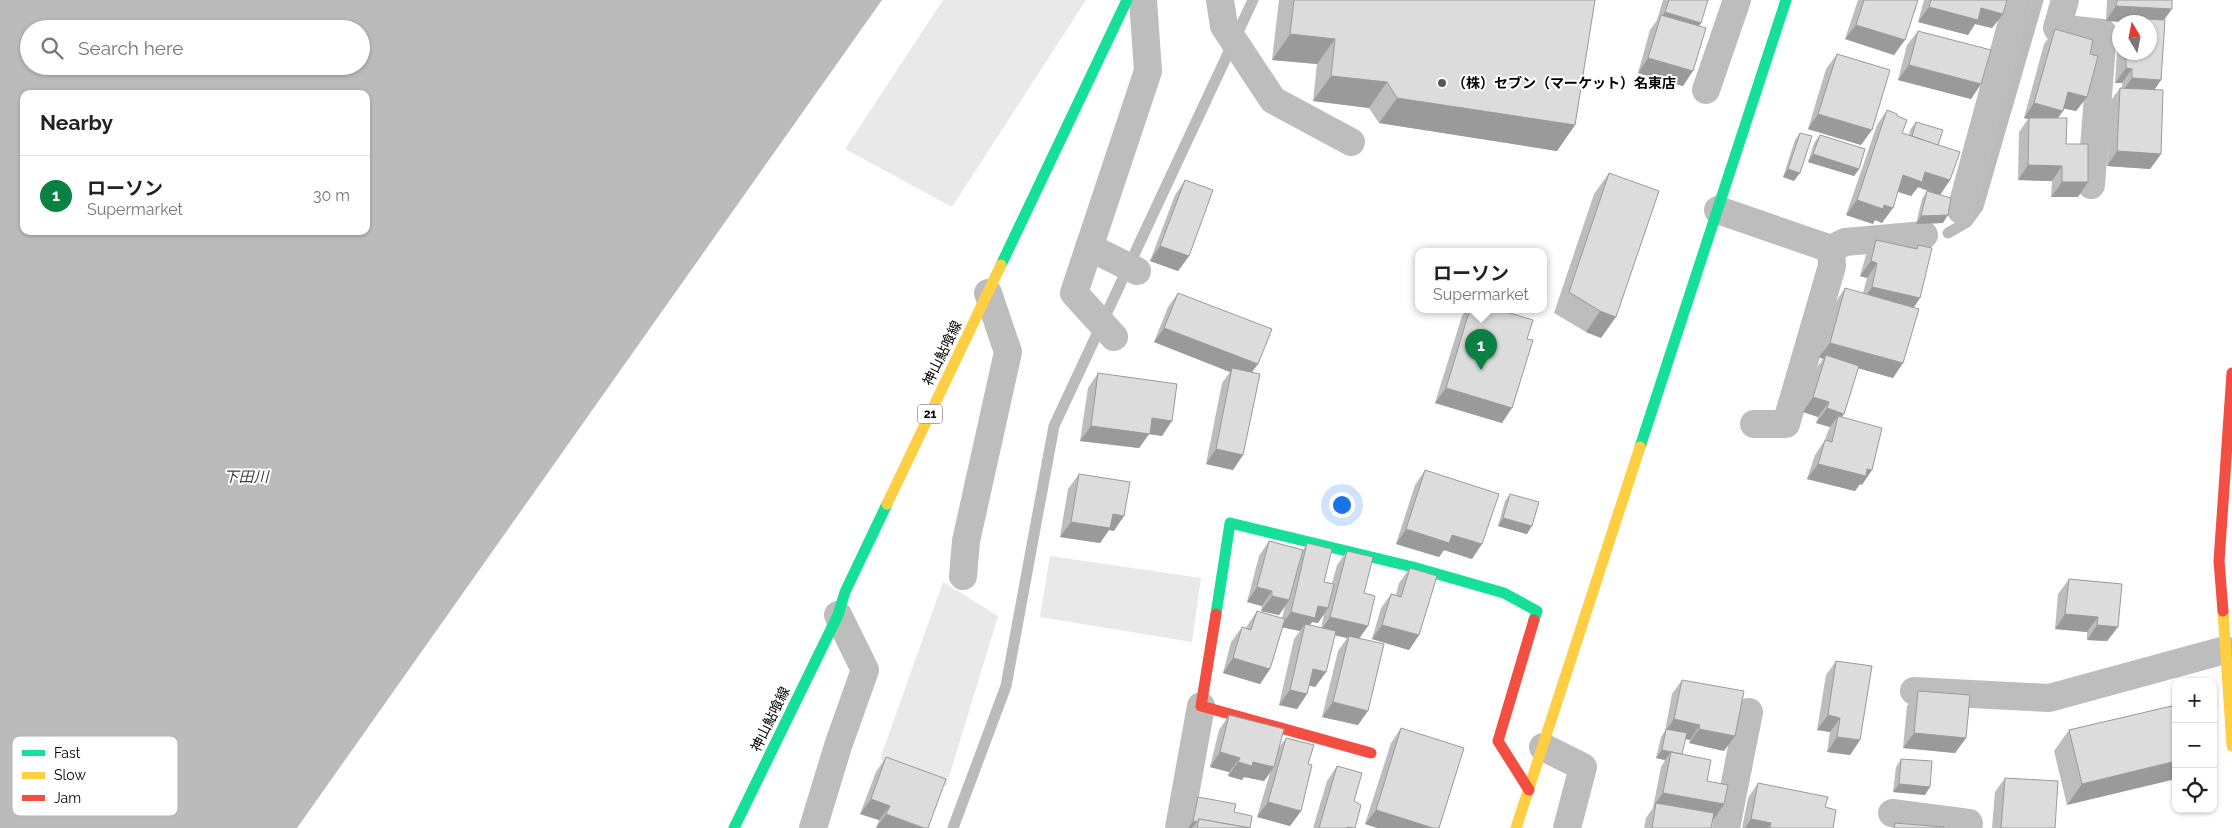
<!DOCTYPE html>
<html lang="en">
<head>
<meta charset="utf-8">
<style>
	body { margin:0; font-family:Raleway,"Noto Sans JP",sans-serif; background:#f6f6f6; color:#222 }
	.controls { position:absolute; right:15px; bottom:15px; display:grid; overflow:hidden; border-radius:10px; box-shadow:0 1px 4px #0004 }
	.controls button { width:45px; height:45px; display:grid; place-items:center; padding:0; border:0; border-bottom:1px solid #e0e0e0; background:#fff; color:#222; font:25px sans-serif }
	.compass { position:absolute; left:2112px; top:15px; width:45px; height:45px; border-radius:50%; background:#fff; box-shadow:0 1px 4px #0004; rotate:350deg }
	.you { position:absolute; left:1341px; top:504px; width:18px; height:18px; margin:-12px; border:4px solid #fff; border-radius:50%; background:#1a73e8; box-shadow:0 0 0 8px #1a73e833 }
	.badge { display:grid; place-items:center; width:32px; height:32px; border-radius:50%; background:#0b8043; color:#fff; font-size:16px; font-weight:700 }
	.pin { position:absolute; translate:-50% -41px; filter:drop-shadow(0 1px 2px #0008) }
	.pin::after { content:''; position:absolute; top:26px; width:18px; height:15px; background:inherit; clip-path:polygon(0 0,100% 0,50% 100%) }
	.popup { position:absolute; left:1415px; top:248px; width:132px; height:65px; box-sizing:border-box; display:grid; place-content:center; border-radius:10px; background:#fff; filter:drop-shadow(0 1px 4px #0005); font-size:16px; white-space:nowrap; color:#767676 }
	.popup b { font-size:19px; color:#222 }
	.popup::after { content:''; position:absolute; left:50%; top:100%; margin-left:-10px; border:10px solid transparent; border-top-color:#fff }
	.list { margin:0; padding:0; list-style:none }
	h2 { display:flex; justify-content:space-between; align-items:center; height:65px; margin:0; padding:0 20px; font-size:21px }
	h2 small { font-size:16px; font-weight:400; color:#767676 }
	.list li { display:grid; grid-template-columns:32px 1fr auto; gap:15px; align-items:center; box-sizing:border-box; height:80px; padding:0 20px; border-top:1px solid #e0e0e0 }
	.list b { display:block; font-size:19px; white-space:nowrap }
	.list p { margin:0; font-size:16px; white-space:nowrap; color:#767676 }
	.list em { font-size:16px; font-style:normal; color:#767676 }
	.icon { flex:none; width:28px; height:28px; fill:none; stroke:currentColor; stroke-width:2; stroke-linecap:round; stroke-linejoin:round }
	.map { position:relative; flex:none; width:2232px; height:828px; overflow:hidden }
	.search { position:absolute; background:#fff; box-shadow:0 1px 4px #0004; left:20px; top:20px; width:350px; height:55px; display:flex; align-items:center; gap:12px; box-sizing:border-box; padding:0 18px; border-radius:28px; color:#767676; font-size:19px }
	.panel { position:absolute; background:#fff; box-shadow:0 1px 4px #0004; left:20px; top:90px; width:350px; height:145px; border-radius:10px }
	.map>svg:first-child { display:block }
</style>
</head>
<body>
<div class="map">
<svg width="2232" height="828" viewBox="0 0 2232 828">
	<rect width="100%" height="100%" fill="#fff"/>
	<!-- green -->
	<g fill="#e9e9e9">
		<path d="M943 0H1086L952 207 845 149Z"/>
		<path d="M1050 556 1201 578 1192 642 1040 617Z"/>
		<path d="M943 582 998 616 946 787 880 759Z"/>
	</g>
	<!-- water -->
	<path fill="#bbb" fill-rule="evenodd" d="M0 0H882L297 828H0ZM29 29H361V66H29ZM24 94H366V231H24Z"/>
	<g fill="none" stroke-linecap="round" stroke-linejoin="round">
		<!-- stream -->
		<g stroke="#bbb" stroke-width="11">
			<path d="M1948 233 1967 222 1978 207 2038 0"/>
			<path d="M953 828 1006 686 1054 426 1253 0"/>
		</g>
		<!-- street -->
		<g stroke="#bdbdbd" stroke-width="28">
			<path d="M1220 0 1224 26 1273 100 1351 142"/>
			<path d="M2065 0 2057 28 2103 33 2091 185"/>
			<path d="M1706 90 1737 0"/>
			<path d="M1718 210 1831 249 1845 242 1924 235"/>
			<path d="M1961 210 2018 0"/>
			<path d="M1089 247 1137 271"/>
			<path d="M1114 337 1074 293 1148 71 1143 0"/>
			<path d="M1754 424H1786L1832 266 1831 249"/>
			<path d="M963 576 966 541 1008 352 988 293"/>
			<path d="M1914 691 2049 698 2225 650"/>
			<path d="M1543 747 1583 767 1567 828"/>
			<path d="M1892 813 1969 823 1968 828"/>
			<path d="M813 828 838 746 865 670 838 615"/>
			<path d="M1179 828 1201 706"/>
			<path d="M1726 828 1749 712"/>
		</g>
		<!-- fast -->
		<g stroke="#16e098" stroke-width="11">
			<path d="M1001 265 1127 0"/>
			<path d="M1640 447 1786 0"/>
			<path d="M1216 614 1230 523 1413 567 1504 593 1537 611 1534 620"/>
			<path d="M734 828 838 615 845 592 887 504"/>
		</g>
		<!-- slow -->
		<g stroke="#ffcf43" stroke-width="11">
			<path d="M887 504 1001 265"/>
			<path d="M2223 611 2232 746"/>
			<path d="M1516 828 1640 447"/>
		</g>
		<!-- jam -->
		<g stroke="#f24e42" stroke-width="11">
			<path d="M2223 611 2219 561 2232 373"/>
			<path d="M1216 614 1201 706 1371 753"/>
			<path d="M1529 790 1498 741 1534 620"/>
		</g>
	</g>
	<!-- wall -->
	<g fill="#bdbdbd" fill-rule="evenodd">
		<path d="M1279 0H1595L1575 125 1557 151 1379 123 1369 108 1313 101 1317 64 1272 60Z"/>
		<path d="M1663 0H1708L1699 26 1683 86 1638 73 1650 30 1657 20Z"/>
		<path d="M1858 0H1918L1894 55 1845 39Z"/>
		<path d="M1924 0H2007L2003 14 1992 28 1975 24 1968 35 1918 22Z"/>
		<path d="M2107 0H2172L2164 20 2161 80 2154 90 2161 154 2150 169 2107 166 2109 103 2120 88H2122V83H2115L2118 33 2120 30V52H2150V22H2125L2106 21Z"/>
		<path d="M2055 29 2090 54 2087 97 2076 111 2063 108 2058 118 2066 144 2078 197H2051L2052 181 2018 180 2019 132 2028 119 2024 118 2044 44Z"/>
		<path d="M1918 31 1981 84 1971 99 1898 80 1907 45Z"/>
		<path d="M1837 54 1861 145 1808 129 1826 69Z"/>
		<path d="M1887 110 1897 116 1902 133 1909 135 1910 130 1916 122 1938 145 1950 180 1940 195 1943 223 1916 224 1922 199 1927 191 1933 193 1918 187 1911 196 1898 192 1882 223 1875 220 1873 224 1846 215 1877 125Z"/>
		<path d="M1800 133 1794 181 1783 177 1795 140Z"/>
		<path d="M1820 135 1859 169 1854 176 1808 162 1814 143Z"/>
		<path d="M1609 173 1601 338 1586 332 1554 313 1594 194Z"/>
		<path d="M1185 180 1189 256 1178 271 1150 261 1175 195Z"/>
		<path d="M1876 240 1916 249 1918 245 1920 298 1914 307 1893 378 1858 368 1844 414 1841 417 1862 485 1860 484 1855 491 1807 479 1815 455 1825 440 1828 431 1830 427 1816 423 1818 417 1803 412 1815 370 1823 359 1819 357 1835 303 1845 288 1863 293 1867 278 1860 276 1866 255Z"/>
		<path d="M1178 293 1252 372 1243 455 1233 470 1206 464 1222 383 1230 372 1154 342 1168 307Z"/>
		<path d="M1467 309H1496L1527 339 1502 423 1435 403 1462 316Z"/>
		<path d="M1098 373 1162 436 1149 434 1139 448 1080 441 1088 388Z"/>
		<path d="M1425 470 1472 559 1444 550 1439 557 1396 544 1415 485Z"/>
		<path d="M1079 474 1114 531 1109 530 1100 543 1060 537 1068 489Z"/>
		<path d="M1510 494 1527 534 1498 526 1505 501Z"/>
		<path d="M1269 541 1303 550 1307 543 1324 582 1332 583 1337 565 1347 551 1364 593 1368 626 1359 639 1358 725 1322 717 1338 651 1347 638 1335 635 1326 672 1315 687 1309 685 1307 694 1297 709 1279 705 1294 639 1300 631 1283 627 1270 669 1260 684 1223 673 1231 642 1242 627 1246 628 1247 626 1257 611 1282 618 1285 606 1279 615 1261 611 1262 606 1247 602 1259 556ZM1324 614 1321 628 1310 625 1312 622 1318 623Z"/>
		<path d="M1410 568 1419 635 1409 650 1372 639 1381 608 1391 594 1396 595 1399 583Z"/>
		<path d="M2069 579 2118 627 2107 641 2087 640V632L2055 629 2058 594Z"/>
		<path d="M1836 661 1860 740 1850 755 1827 752 1830 732 1817 730 1826 675Z"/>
		<path d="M1682 680 1724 751 1689 743 1690 740 1685 739 1682 754 1707 781 1714 819H1713L1711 828H1644L1646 818 1653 808 1661 767 1665 760 1656 758 1661 737 1665 731 1672 694Z"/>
		<path d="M1918 691 1966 738 1955 753 1903 748 1907 706Z"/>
		<path d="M2176 705 2067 805 2054 751 2069 730Z"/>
		<path d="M1229 715 1280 746 1286 738 1308 764 1301 811 1290 826 1257 817 1270 773 1264 781 1244 777 1242 780 1228 776 1229 772 1210 767 1219 730Z"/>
		<path d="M1401 728 1439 828 1365 824 1391 743Z"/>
		<path d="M886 757 928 828H876L879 820 860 814 876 772Z"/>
		<path d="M1901 759 1925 795 1893 792 1896 767Z"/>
		<path d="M1337 766 1354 801 1355 828H1313L1327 781Z"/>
		<path d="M2005 778 2055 828H1992L1995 792Z"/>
		<path d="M1758 783 1825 807 1833 828H1742L1748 798Z"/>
		<path d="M1198 797 1234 812 1250 828H1188L1193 805Z"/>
	</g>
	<!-- shaded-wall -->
	<g fill="#9a9a9a">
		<path d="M2116 6 2172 9 2161 24 2128 18 2125 22 2106 21Z"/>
		<path d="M1929 7 1981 8 2003 14 1992 28 1975 24 1968 35 1918 22Z"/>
		<path d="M1665 12 1701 23 1691 38 1659 22Z"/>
		<path d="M1856 25 1905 40 1894 55 1845 39Z"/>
		<path d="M1290 34 1335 39 1317 64 1272 60Z"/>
		<path d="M1648 58 1693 71 1683 86 1638 73Z"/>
		<path d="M1909 65 1981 84 1971 99 1898 80Z"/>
		<path d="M2126 68 2132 69 2122 83H2115Z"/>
		<path d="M1331 76 1387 82 1369 108 1313 101Z"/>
		<path d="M2132 78 2161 80 2151 95 2121 93Z"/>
		<path d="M2068 92 2087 97 2076 111 2057 107Z"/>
		<path d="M1397 98 1575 125 1557 151 1379 123Z"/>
		<path d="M2034 103 2063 111 2052 126 2029 118 2028 119 2024 118Z"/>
		<path d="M1818 114 1872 130 1861 145 1808 129Z"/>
		<path d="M2117 151 2161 154 2150 169 2107 166Z"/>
		<path d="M1813 154 1859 169 1854 176 1808 162Z"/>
		<path d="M2028 165 2062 166 2052 181 2018 180Z"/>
		<path d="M1788 169 1800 173 1794 181 1783 177Z"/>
		<path d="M1925 172 1950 180 1940 195 1918 187 1911 196 1893 190 1903 175Z"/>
		<path d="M2062 182H2088L2078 197H2051Z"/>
		<path d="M1857 200 1884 205 1893 208 1882 223 1875 220 1873 224 1846 215Z"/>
		<path d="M1948 215 1943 223 1916 224 1921 216Z"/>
		<path d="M1160 246 1189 256 1178 271 1150 261Z"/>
		<path d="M1871 261 1877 263 1867 278 1860 276Z"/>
		<path d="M1872 287 1920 298 1910 313 1861 302Z"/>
		<path d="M1600 311 1616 317 1601 338 1586 332Z"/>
		<path d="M1164 328 1258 364 1247 379 1232 368 1230 372 1154 342Z"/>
		<path d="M1830 343 1903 363 1893 378 1825 359 1826 355 1823 359 1819 357Z"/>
		<path d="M1446 388 1512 408 1502 423 1435 403Z"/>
		<path d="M1813 397 1829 402 1818 417 1803 412Z"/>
		<path d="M1827 408 1844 414 1836 425 1838 416 1830 427 1816 423Z"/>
		<path d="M1152 418 1172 421 1162 436 1149 434 1139 448 1080 441 1091 426Z"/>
		<path d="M1216 449 1243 455 1233 470 1206 464Z"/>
		<path d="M1818 464 1867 469 1872 470 1862 485 1860 484 1855 491 1807 479Z"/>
		<path d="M1113 514 1124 516 1114 531 1109 530 1100 543 1060 537 1071 522Z"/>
		<path d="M1503 518 1532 526 1527 534 1498 526Z"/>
		<path d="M1406 529 1452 535 1482 544 1472 559 1444 550 1439 557 1396 544Z"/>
		<path d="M1257 587 1272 591 1262 606 1247 602Z"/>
		<path d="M1272 596 1289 600 1279 615 1261 611Z"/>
		<path d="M1318 606 1328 608 1318 623 1312 622 1305 632V624L1300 631 1280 627 1291 612Z"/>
		<path d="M2065 614 2098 617 2087 632 2055 629Z"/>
		<path d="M1330 617 1368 626 1357 641 1349 636 1347 638 1320 632Z"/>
		<path d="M1382 625 1419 635 1409 650 1372 639Z"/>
		<path d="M2097 625 2118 627 2107 641 2087 640Z"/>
		<path d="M1233 658 1270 669 1260 684 1223 673Z"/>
		<path d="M1313 669 1326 672 1315 687 1303 684Z"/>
		<path d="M1290 690 1307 694 1297 709 1279 705Z"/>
		<path d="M1333 702 1368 711 1358 725 1322 717Z"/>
		<path d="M1828 715 1840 718 1830 732 1817 730Z"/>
		<path d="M1674 719 1700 725 1690 740 1665 734V732Z"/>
		<path d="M1699 729 1735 736 1724 751 1689 743Z"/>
		<path d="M1914 733 1966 738 1955 753 1903 748Z"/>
		<path d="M1837 737 1860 740 1850 755 1827 752Z"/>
		<path d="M1662 750 1671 752 1665 760 1656 758Z"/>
		<path d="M1220 752 1240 758 1229 772 1210 767Z"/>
		<path d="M2176 761V779L2067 805 2082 784Z"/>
		<path d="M1238 762H1253L1274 767 1264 781 1244 777 1242 780 1228 776Z"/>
		<path d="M1899 784 1930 787 1925 795 1893 792Z"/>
		<path d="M1663 793 1724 804 1714 819 1655 808 1656 803 1652 808Z"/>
		<path d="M871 799 890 806 879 820 860 814Z"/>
		<path d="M1268 802 1301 811 1290 826 1257 817Z"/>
		<path d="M1376 810 1433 828H1377L1365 824Z"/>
		<path d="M886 814 924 828H876Z"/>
		<path d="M1751 819 1771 823 1768 828H1745Z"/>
		<path d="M1193 821 1197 822 1192 828H1188Z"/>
	</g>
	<!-- building -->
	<g fill="#dcdcdc" stroke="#9a9a9a">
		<path d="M1294 0H1595L1575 125 1397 98 1387 82 1331 76 1335 39 1290 34Z"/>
		<path d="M1669 0H1708L1701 23 1665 12Z"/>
		<path d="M1864 0H1918L1905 40 1856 25Z"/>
		<path d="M1931 0H2007L2003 14 1981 8 1978 20 1929 7Z"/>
		<path d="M2117 0H2172V9L2116 6Z"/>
		<path d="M1661 15 1706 28 1693 71 1648 58Z"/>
		<path d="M2128 18 2165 20 2161 80 2132 78V69L2126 68V52H2150V22H2128Z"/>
		<path d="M2055 29 2093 40 2090 54 2098 56 2087 97 2068 92 2063 111 2034 103Z"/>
		<path d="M1918 31 1991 50 1981 84 1909 65Z"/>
		<path d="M1837 54 1890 70 1872 130 1818 114Z"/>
		<path d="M2120 88 2163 90 2161 154 2117 151Z"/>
		<path d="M1887 110 1897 114V116L1907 120 1902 133 1960 152 1950 180 1925 172 1922 182 1903 175 1893 208 1884 205 1883 209 1857 200Z"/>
		<path d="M2029 118H2067L2066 144H2088V182H2062V166L2028 165Z"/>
		<path d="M1916 122 1943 130 1938 145 1912 136Z"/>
		<path d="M1800 133 1812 136 1800 173 1788 169Z"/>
		<path d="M1820 135 1865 149 1859 169 1813 154Z"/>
		<path d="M1609 173 1659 191 1616 317 1600 311 1569 292Z"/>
		<path d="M1185 180 1213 190 1189 256 1160 246Z"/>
		<path d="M1927 191 1951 198 1948 215 1921 216Z"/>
		<path d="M1876 240 1917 249 1918 245 1932 248 1920 298 1872 287 1877 263 1871 261Z"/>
		<path d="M1845 288 1919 309 1903 363 1830 343Z"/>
		<path d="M1178 293 1272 329 1258 364 1164 328Z"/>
		<path d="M1470 309H1496L1533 320 1527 339 1533 340 1512 408 1446 388Z"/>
		<path d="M1826 355 1859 366 1844 414 1827 408 1829 402 1813 397Z"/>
		<path d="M1232 368 1260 374 1243 455 1216 449Z"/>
		<path d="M1098 373 1177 384 1172 421 1152 418 1150 434 1091 426Z"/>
		<path d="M1838 416 1882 428 1872 470 1867 469 1866 476 1818 464 1825 440 1832 442Z"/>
		<path d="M1425 470 1499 494 1482 544 1452 535 1449 543 1406 529Z"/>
		<path d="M1079 474 1130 482 1124 516 1113 514 1110 528 1071 522Z"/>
		<path d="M1510 494 1539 502 1532 526 1503 518Z"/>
		<path d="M1269 541 1303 550 1289 600 1272 596V591L1257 587Z"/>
		<path d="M1307 543 1332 549 1324 582 1334 584 1328 608 1318 606 1315 618 1291 612Z"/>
		<path d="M1347 551 1373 557 1364 593 1375 596 1368 626 1330 617Z"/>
		<path d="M1410 568 1437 576 1419 635 1382 625 1391 594 1401 597Z"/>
		<path d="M2069 579 2122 584 2118 627 2097 625 2098 617 2065 614Z"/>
		<path d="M1257 611 1285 619 1270 669 1233 658 1242 627 1251 630Z"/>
		<path d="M1305 624 1336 631 1326 672 1313 669 1307 694 1290 690Z"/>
		<path d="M1349 636 1384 644 1368 711 1333 702Z"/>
		<path d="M1836 661 1872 666 1860 740 1837 737 1840 718 1828 715Z"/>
		<path d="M1682 680 1744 691 1735 736 1699 729 1700 725 1674 719Z"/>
		<path d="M1918 691 1970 695 1966 738 1914 733Z"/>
		<path d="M2176 705V761L2082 784 2069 730Z"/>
		<path d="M1229 715 1284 729 1274 767 1253 762 1252 766 1238 762 1240 758 1220 752Z"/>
		<path d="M1401 728 1464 748 1439 828H1433L1376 810Z"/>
		<path d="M1666 729 1687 733 1682 754 1662 750Z"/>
		<path d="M1286 738 1314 745 1308 764 1312 765 1301 811 1268 802Z"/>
		<path d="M1671 752 1711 760 1707 781 1728 785 1724 804 1663 793Z"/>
		<path d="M886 757 946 779 928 828H924L886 814 890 806 871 799Z"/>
		<path d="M1901 759 1932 761 1930 787 1899 784Z"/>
		<path d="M1337 766 1362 773 1354 801 1361 805 1355 828 1347 827V828H1319Z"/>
		<path d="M2005 778 2058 781 2055 828H2001Z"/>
		<path d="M1758 783 1828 797 1825 807 1836 810 1833 828H1770L1771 823 1751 819Z"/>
		<path d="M1198 797 1236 804 1234 812 1252 816 1250 828 1199 819 1197 822 1193 821Z"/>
		<path d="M1656 803 1714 813 1711 828H1652Z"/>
		<path d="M1199 819 1250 828H1197Z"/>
		<path d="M1895 823 1944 827V828H1894Z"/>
	</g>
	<!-- markers -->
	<circle fill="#595959" stroke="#fff" stroke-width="2" cx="1442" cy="83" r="5"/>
	<g text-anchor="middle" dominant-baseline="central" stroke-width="4" stroke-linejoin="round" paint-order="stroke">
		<!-- shield labels -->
		<rect fill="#fff" stroke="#4c4c4c" stroke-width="1" x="917.5" y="404.5" width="25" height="19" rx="4"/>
		<g font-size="12" font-weight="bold" fill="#000">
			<text x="930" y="414">21</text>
		</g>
		<!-- poi labels -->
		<g font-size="14" font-weight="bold" fill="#000" stroke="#fff" text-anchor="start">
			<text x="1452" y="83">（株）セブン（マーケット）名東店</text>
		</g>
		<!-- street labels -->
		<g font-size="14" fill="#000" stroke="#fff">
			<text transform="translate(942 353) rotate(-64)">神山鮎喰線</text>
			<text transform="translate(770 719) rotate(-64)">神山鮎喰線</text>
		</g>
		<!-- water labels -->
		<g font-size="15" font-style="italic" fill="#3f3f3f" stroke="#fff">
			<text x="246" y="477">下田川</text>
		</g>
	</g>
	<!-- legend -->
	<rect x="12" y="736" width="166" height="80" rx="8" fill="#fff" stroke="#b2b2b2" stroke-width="1"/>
	<rect x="22" y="750" width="23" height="6" fill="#16e098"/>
	<rect x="22" y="772" width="23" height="7" fill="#ffcf43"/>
	<rect x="22" y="795" width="23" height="6" fill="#f24e42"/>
	<g font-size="14" fill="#000">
		<text x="54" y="758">Fast</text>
		<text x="54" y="780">Slow</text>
		<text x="54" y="803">Jam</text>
	</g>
</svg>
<div class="controls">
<button>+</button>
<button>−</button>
<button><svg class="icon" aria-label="locate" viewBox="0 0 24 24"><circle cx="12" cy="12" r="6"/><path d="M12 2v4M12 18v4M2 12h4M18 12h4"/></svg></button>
</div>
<svg class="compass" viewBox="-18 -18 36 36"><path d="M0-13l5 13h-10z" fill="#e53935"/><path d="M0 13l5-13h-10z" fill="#767676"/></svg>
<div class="you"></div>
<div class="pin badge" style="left:1481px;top:370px">1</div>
<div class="popup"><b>ローソン</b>Supermarket</div>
<div class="search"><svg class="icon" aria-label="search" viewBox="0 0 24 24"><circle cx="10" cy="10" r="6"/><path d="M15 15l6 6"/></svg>Search here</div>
<section class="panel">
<h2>Nearby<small></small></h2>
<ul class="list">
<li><span class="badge">1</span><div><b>ローソン</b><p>Supermarket</p></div><em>30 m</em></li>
</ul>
</section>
</div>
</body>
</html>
